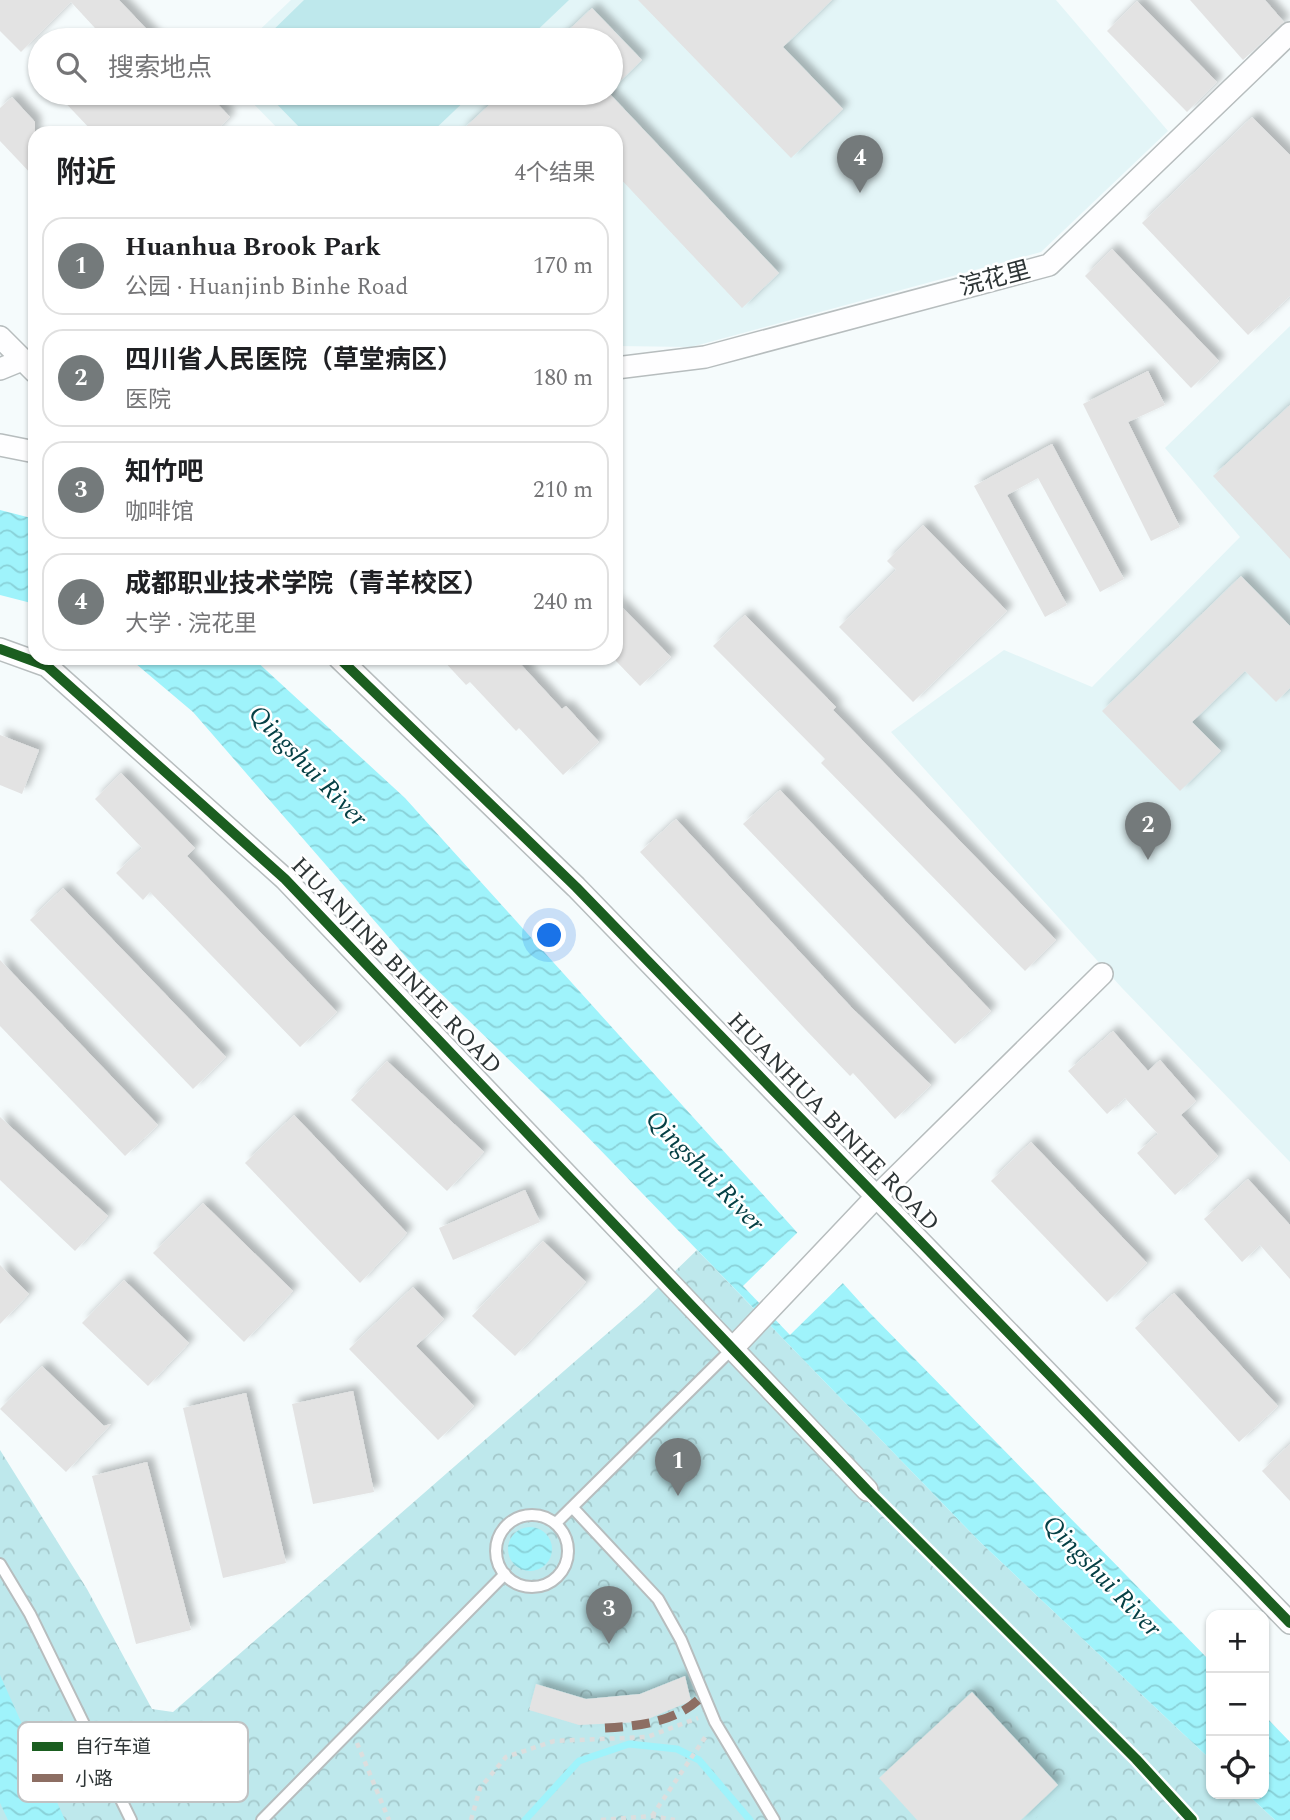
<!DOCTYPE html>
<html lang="zh">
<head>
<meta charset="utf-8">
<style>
	body { margin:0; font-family:Spectral,"Noto Sans SC",serif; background:#f2f2f2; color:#202124 }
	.controls { position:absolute; right:21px; bottom:21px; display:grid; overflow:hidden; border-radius:14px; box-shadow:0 2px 5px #0004 }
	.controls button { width:63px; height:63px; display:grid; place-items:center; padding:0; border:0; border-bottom:2px solid #e0e0e0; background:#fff; color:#202124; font:35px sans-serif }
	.you { position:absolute; left:550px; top:936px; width:24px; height:24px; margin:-18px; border:5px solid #fff; border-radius:50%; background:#1a73e8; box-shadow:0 0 0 10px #1a73e833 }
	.badge { display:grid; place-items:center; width:46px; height:46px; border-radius:50%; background:#747a7b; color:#fff; font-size:23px; font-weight:700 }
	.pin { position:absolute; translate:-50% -58px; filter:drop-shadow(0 2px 4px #0008) }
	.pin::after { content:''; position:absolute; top:37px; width:24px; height:21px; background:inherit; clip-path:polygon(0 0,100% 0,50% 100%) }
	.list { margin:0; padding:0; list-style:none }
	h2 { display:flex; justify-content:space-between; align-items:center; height:91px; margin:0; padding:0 28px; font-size:30px }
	h2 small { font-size:23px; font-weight:400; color:#757577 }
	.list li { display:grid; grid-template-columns:46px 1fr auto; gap:21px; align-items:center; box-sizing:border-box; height:98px; margin:0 14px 14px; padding:0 14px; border:2px solid #e0e0e0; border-radius:21px }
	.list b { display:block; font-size:26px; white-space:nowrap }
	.list p { margin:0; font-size:23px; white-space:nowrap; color:#757577 }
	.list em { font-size:23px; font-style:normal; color:#757577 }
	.icon { flex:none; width:38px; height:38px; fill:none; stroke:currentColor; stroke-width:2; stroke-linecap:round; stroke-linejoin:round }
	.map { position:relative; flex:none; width:1290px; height:1820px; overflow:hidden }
	.search { position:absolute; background:#fff; box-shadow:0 2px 5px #0004; left:28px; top:28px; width:595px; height:77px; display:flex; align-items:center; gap:18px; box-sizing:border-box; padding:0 24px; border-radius:38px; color:#757577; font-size:26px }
	.panel { position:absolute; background:#fff; box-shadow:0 2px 5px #0004; left:28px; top:126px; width:595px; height:539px; border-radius:21px }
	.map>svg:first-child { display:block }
</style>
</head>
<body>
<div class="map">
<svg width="1290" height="1820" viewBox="0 0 1290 1820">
	<defs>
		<pattern id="forest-crowns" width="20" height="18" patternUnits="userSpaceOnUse" patternTransform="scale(1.75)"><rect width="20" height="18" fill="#bee8ec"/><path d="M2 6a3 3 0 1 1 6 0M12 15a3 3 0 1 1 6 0" fill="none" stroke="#a4c8cb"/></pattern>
		<pattern id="water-waves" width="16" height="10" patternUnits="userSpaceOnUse" patternTransform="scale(1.75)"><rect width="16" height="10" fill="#9ff3fb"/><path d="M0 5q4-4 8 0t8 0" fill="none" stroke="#89d1d8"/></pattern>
		<filter id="shadow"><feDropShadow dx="6" dy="-6" stdDeviation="3.5" flood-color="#0004"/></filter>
	</defs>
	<rect width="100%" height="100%" fill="#f5fbfc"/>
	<!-- built -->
	<g fill="#e3f5f7">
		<path d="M291 0H1056L1168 131 1041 252 691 347 616 346V133H282L243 93H611V40H249Z"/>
		<path d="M1290 326V1162L1122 988 891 732 1004 650 1092 687 1240 537 1165 448Z"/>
	</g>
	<!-- forest -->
	<path fill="url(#forest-crowns)" d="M697 1250 980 1542 1211 1760V1794H1247L1275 1820H0V1450L87 1589 152 1709 173 1712 642 1303Z"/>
	<!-- garden -->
	<g fill="#bee8ec">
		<path d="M304 0H569L527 40H263Z"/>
		<path d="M266 93H473L431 133H305Z"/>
		<path d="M1062 1794 1087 1820H1034Z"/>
	</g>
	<!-- water -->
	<g fill="url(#water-waves)">
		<path d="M0 510 35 519V604L0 595Z"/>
		<path d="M129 658H253L405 798 868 1311 1211 1662V1760L980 1542 580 1129 419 972 193 712Z"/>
		<circle cx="530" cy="1549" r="22"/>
		<path d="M0 1675 65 1820H8L0 1803Z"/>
		<path d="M1264 1715 1290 1742V1820H1275L1247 1794H1264Z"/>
	</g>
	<!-- pier -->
	<path fill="#f5fbfc" d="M800 1230 845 1281 790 1335 743 1286Z"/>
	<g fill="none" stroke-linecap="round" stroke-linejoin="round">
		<!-- stream -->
		<path stroke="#9ff3fb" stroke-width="7" d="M525 1820 579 1761 629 1744 677 1749 699 1760 750 1820"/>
	</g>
	<!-- building -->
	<g fill="#e3e3e3" filter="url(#shadow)">
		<path d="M0 0H119L157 40H106L71 2 21 52 0 31Z"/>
		<path d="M638 0H832L783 47 843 109 791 158Z"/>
		<path d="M1190 0H1265L1284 22 1243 60Z"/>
		<path d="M1137 1 1217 82 1187 112 1107 31Z"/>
		<path d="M592 8 642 60 611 90V40H558Z"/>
		<path d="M56 93H207L230 117 214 133H94Z"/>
		<path d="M502 93H609L779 273 742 308 616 174V133H459Z"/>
		<path d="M12 97 35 122V178L0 141V108Z"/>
		<path d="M1252 117 1290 155V296L1248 335 1142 223Z"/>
		<path d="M1112 249 1219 361 1191 388 1085 276Z"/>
		<path d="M1148 371 1165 405 1128 422 1180 527 1151 541 1083 404Z"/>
		<path d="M1290 405V559L1213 476Z"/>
		<path d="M1052 444 1124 579 1100 592 1038 478 1007 495 1067 605 1045 617 974 486Z"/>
		<path d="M923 525 1007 611 913 702 839 627 896 570 887 561Z"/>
		<path d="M1241 576 1290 626V688L1276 702 1245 671 1192 722 1221 751 1180 791 1102 711Z"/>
		<path d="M616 601 671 657 640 686 616 661Z"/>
		<path d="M745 615 836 707 833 710 1056 940 1025 971 821 763 825 759 713 646Z"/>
		<path d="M441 658H515L562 709 566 706 599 742 563 775 519 728 516 731 470 682 466 685Z"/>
		<path d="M0 735 39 750 22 794 0 785Z"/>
		<path d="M121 773 195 848 187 856 337 1012 300 1047 150 892 143 900 116 873 142 848 95 799Z"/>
		<path d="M780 790 991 1011 955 1044 743 824Z"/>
		<path d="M676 819 852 1008 931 1085 895 1119 853 1073 850 1076 805 1029 640 852Z"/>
		<path d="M63 888 226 1057 193 1089 30 920Z"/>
		<path d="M0 960 158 1125 125 1156 0 1026Z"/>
		<path d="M1113 1031 1148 1071 1160 1060 1196 1101 1181 1115 1218 1156 1175 1195 1137 1153 1158 1134 1125 1098 1107 1114 1068 1071Z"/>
		<path d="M387 1061 484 1152 447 1191 351 1100Z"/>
		<path d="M294 1115 407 1233 360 1283 245 1163Z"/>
		<path d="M0 1117 108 1216 75 1251 0 1180Z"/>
		<path d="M1031 1142 1147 1263 1107 1302 991 1181Z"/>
		<path d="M1248 1179 1290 1225V1279L1260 1245 1242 1262 1204 1219Z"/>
		<path d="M525 1190 540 1222 453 1260 439 1228Z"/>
		<path d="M203 1203 293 1291 244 1342 153 1253Z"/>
		<path d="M543 1241 586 1282 515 1356 472 1316Z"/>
		<path d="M0 1265 29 1294 0 1324Z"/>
		<path d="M124 1280 189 1343 148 1386 82 1323Z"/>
		<path d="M413 1287 444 1319 416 1346 474 1406 438 1440 349 1349Z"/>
		<path d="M1174 1293 1278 1406 1239 1442 1135 1328Z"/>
		<path d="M42 1366 104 1426 111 1424 66 1472 0 1409Z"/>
		<path d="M353 1391 374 1492 313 1504 292 1404Z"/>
		<path d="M246 1393 286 1563 223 1578 183 1408Z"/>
		<path d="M1290 1444V1501L1262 1471Z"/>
		<path d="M147 1462 191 1630 136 1644 92 1476Z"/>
		<path d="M685 1676 691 1701 641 1722 579 1725 529 1710 536 1684 586 1699 640 1694Z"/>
		<path d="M972 1692 1058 1785 1021 1820H917L879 1778Z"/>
	</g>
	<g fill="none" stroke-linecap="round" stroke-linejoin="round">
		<!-- lane casing -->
		<g stroke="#b7bdbe" stroke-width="14">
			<g id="lane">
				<path d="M867 1490 1136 1759 1192 1820"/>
				<path d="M573 1508 658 1599 681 1640 715 1722 774 1820"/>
				<circle cx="532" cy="1551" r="36"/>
				<path d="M556 1523 732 1349"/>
				<path d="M0 1564 30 1614 131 1820"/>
				<path d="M262 1820 505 1574"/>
			</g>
		</g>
		<!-- street casing -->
		<g stroke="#b7bdbe" stroke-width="24">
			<g id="street">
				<path d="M0 337 35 372"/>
				<path d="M616 368 705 357 1049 265 1290 33"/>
				<path d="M0 369 22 360"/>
				<path d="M0 445 35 452"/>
				<path d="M0 649 47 666 285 879 867 1490"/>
				<path d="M339 658 576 887 1290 1623"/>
				<path d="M732 1349 876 1197 1102 974"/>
			</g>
		</g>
		<!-- path -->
		<g stroke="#dcdede" stroke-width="4.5" stroke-dasharray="5 5" stroke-linecap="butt">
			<path d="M357 1743 389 1820"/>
			<path d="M652 1816 706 1736"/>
			<path d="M471 1820 480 1788 506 1757 554 1741 647 1737 698 1718"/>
			<path d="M601 1820 652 1816 675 1820"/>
		</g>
		<!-- lane -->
		<use href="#lane" stroke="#fefeff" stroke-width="10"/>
		<!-- street -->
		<use href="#street" stroke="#fefeff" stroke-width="21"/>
		<!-- quiet -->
		<path stroke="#8d6e63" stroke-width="9" stroke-dasharray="18 9" stroke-linecap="butt" d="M605 1728C640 1726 678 1722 703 1695"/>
		<!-- cycleway casing -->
		<g stroke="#fff" stroke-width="15">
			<g id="cycleway">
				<path d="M0 649 47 666 285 879 867 1490 1136 1759 1192 1820"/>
				<path d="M339 658 576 887 1290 1623"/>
			</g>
		</g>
		<!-- cycleway -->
		<use href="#cycleway" stroke="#1b5e20" stroke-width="10"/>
	</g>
	<g text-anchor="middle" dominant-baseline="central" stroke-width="5" stroke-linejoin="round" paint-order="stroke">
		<!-- street labels -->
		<g font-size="24" fill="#2e3536" stroke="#fff">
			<text transform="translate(995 279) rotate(-15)">浣花里</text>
			<text transform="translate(396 966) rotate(46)">HUANJINB BINHE ROAD</text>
			<text transform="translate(833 1122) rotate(46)">HUANHUA BINHE ROAD</text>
		</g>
		<!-- water labels -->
		<g font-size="26" font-style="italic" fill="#064045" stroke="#fff">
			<text transform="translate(308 766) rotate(46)">Qingshui River</text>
			<text transform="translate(705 1171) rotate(46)">Qingshui River</text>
			<text transform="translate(1102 1576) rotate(46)">Qingshui River</text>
		</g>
	</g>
	<!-- legend -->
	<rect x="18" y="1722" width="230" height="80" rx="10" fill="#fff" stroke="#c0c2c3" stroke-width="2"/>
	<rect x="32" y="1742" width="31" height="9" fill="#1b5e20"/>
	<rect x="32" y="1774" width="31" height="8" fill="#8d6e63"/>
	<g font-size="19" fill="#2e3536">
		<text x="75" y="1753">自行车道</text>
		<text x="75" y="1785">小路</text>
	</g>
</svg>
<div class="controls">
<button>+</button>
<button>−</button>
<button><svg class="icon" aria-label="locate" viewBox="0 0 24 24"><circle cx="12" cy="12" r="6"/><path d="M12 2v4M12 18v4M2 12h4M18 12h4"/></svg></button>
</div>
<div class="you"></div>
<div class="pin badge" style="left:678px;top:1496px">1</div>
<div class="pin badge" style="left:1148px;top:860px">2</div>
<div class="pin badge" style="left:609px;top:1644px">3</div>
<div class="pin badge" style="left:860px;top:193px">4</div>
<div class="search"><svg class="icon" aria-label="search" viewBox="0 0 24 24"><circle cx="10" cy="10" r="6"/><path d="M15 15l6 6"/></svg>搜索地点</div>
<section class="panel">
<h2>附近<small>4个结果</small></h2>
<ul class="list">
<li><span class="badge">1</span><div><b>Huanhua Brook Park</b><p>公园 · Huanjinb Binhe Road</p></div><em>170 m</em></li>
<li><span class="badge">2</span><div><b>四川省人民医院（草堂病区）</b><p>医院</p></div><em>180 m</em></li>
<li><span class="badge">3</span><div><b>知竹吧</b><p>咖啡馆</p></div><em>210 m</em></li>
<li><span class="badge">4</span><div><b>成都职业技术学院（青羊校区）</b><p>大学 · 浣花里</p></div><em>240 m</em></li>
</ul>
</section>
</div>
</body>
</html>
